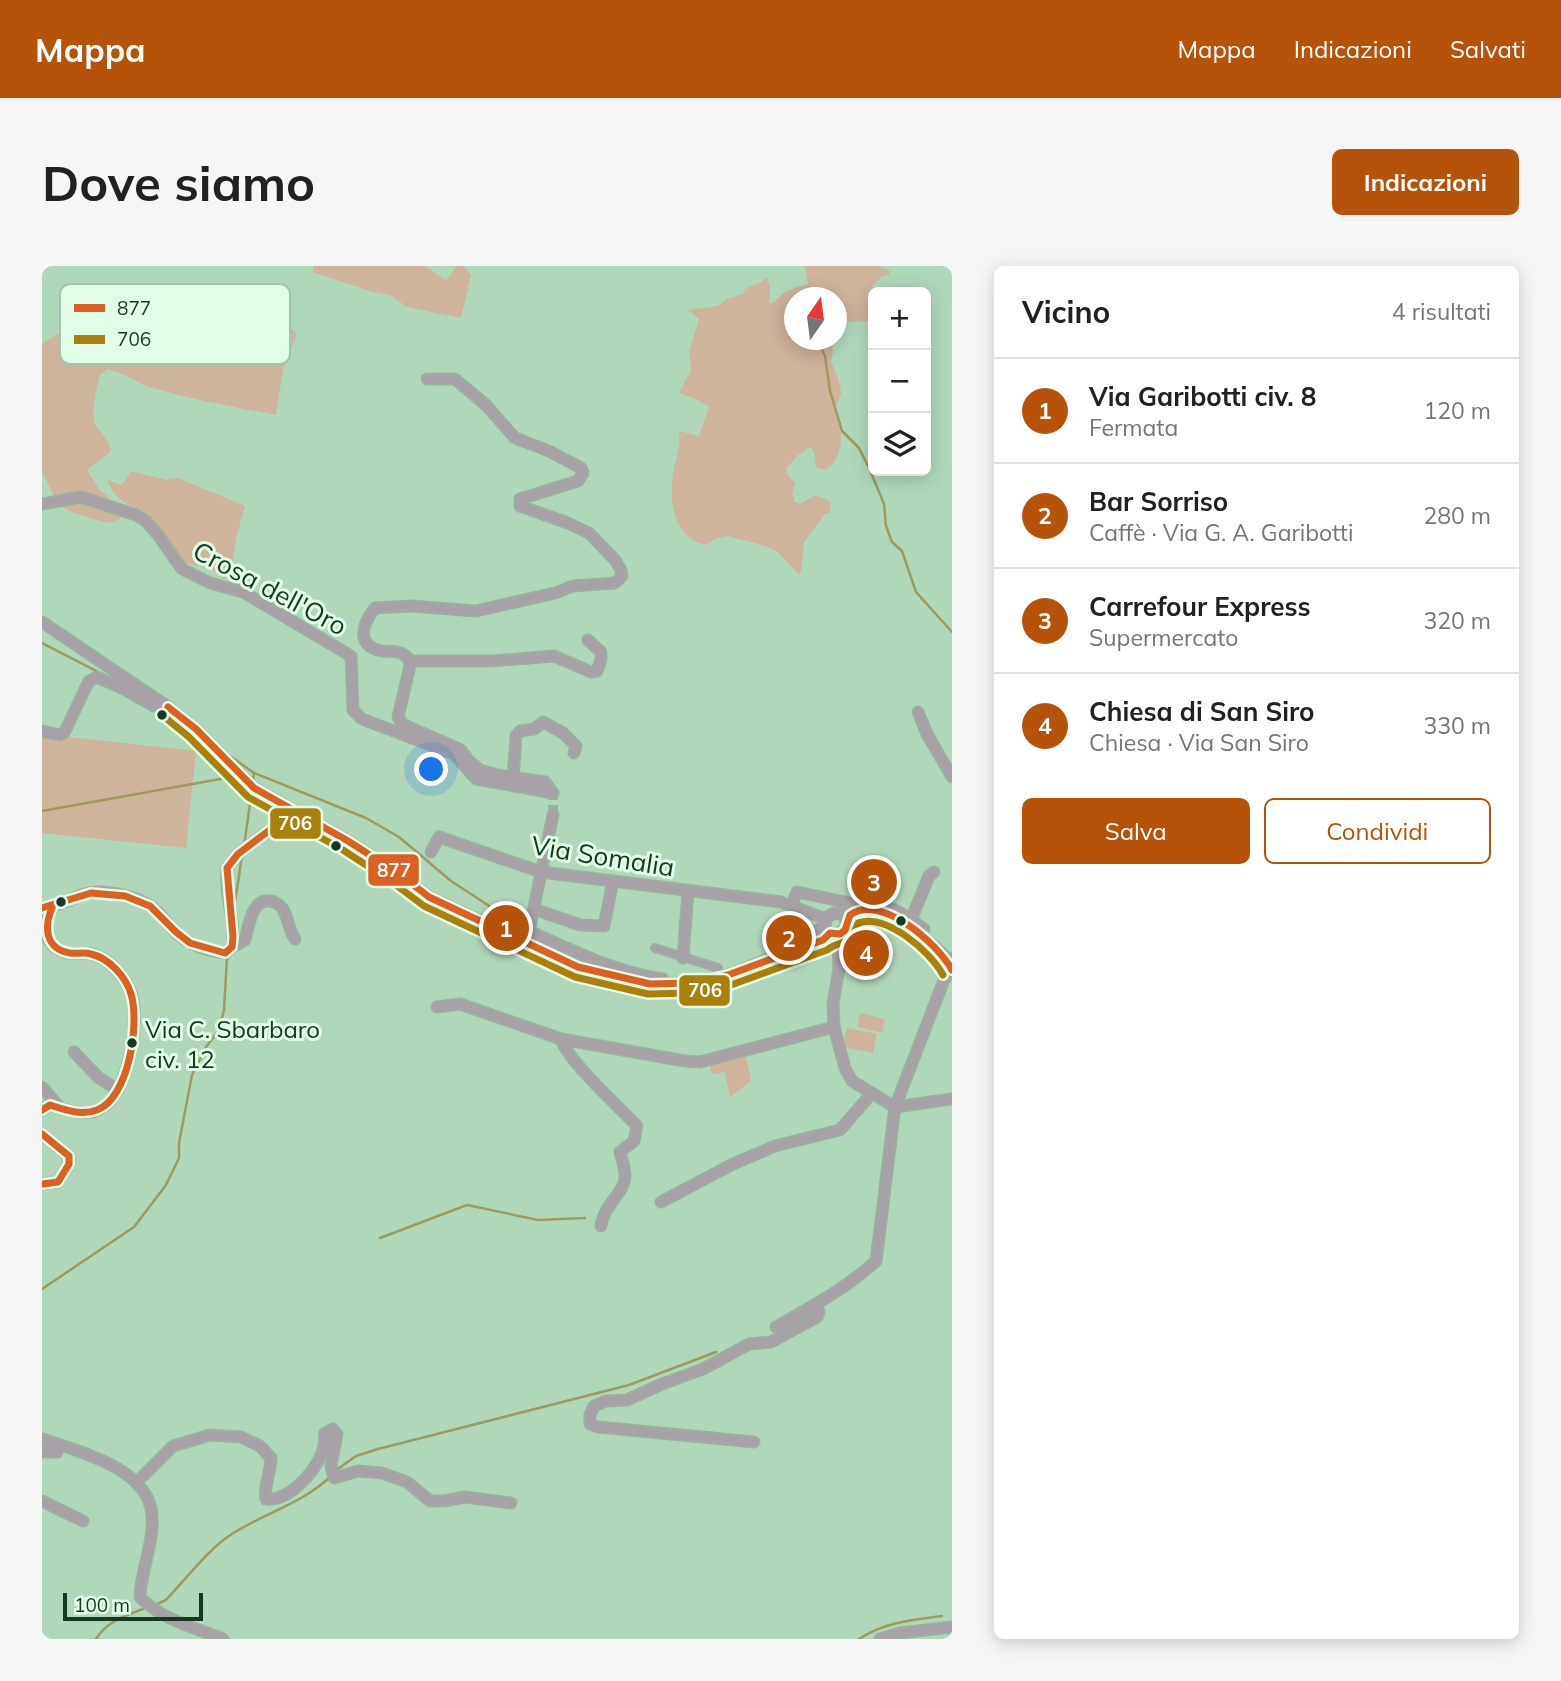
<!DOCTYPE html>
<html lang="it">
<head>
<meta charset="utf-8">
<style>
	body { margin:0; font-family:Mulish,sans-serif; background:#f6f6f6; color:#202124 }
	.controls { position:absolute; right:21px; top:21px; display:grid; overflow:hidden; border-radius:10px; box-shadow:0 4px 18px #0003 }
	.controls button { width:63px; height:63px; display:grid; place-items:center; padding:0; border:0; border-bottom:2px solid #e0e0e0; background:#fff; color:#202124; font:35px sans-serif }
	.compass { position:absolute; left:742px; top:21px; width:63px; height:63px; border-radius:50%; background:#fff; box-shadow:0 4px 18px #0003; rotate:14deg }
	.scale { position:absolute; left:21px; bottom:18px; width:140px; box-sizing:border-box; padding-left:7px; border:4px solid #1a3723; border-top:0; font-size:19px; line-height:24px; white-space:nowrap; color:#1a3723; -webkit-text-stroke:5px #e1fde8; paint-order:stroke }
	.you { position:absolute; left:390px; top:504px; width:24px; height:24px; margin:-18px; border:5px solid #fff; border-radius:50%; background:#1a73e8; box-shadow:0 0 0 10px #1a73e833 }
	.badge { display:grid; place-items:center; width:46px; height:46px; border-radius:50%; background:#b45309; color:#fff; font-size:23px; font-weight:700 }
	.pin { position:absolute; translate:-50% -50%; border:4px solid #fff; box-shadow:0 2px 7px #0006 }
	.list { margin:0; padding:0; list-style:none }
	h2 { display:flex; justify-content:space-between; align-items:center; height:91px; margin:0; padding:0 28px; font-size:30px }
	h2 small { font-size:23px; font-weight:400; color:#757577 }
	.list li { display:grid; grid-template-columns:46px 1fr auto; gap:21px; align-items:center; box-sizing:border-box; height:105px; padding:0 28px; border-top:2px solid #e0e0e0 }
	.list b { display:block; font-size:26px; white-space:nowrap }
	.list p { margin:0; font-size:23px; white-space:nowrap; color:#757577 }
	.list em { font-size:23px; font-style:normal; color:#757577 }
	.actions { display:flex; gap:14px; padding:21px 28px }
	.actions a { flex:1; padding:16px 0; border:2px solid #b45309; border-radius:10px; text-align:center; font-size:24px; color:#b45309 }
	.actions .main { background:#b45309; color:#fff }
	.icon { flex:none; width:38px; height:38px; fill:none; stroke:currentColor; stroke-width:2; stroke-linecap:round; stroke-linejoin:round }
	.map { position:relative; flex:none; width:910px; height:1373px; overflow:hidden; border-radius:10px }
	header { display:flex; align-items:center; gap:42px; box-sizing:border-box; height:98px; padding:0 35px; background:#b45309; color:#fff }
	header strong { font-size:33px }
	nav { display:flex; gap:38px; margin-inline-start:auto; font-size:24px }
	.intro { display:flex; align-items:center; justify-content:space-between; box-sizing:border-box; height:168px; padding:0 42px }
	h1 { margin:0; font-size:49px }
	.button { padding:18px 32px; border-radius:10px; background:#b45309; color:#fff; font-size:24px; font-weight:700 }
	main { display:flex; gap:42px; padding:0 42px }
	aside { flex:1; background:#fff; border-radius:10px; box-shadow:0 4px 18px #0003 }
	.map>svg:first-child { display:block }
</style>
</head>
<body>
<header>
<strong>Mappa</strong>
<nav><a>Mappa</a><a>Indicazioni</a><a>Salvati</a></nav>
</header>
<div class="intro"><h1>Dove siamo</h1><a class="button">Indicazioni</a></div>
<main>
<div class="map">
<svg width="910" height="1373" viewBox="0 0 910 1373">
	<rect width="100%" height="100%" fill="#b1d7bb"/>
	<!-- green -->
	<g fill="#ceb39d">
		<path d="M272 0H383L404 14 415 0H421L429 9 419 52 365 41 348 29 331 26 273 7 271 6Z"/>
		<path d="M763 0H834L847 4 848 10H841L831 18 829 34 831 36V55L795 56 794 32H752V74H790L791 86 789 95C793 105 798 115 799 127 799 133 794 136 794 142 793 151 799 161 799 170 800 183 791 212 774 201L772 185 768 181 755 190 744 203 746 209 753 217 750 228 753 236 758 238 774 229 789 236 788 246 783 248 762 276 759 305 757 309 736 286 724 280 686 270 675 272 664 279C630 272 626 232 632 202 635 187 639 181 637 165L657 170 667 141 654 133 637 127 649 104 647 86 657 53 647 44 676 40 685 33 701 28 703 23 719 16 725 11 728 22 727 37 732 36 744 25 766 18Z"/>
		<path d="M65 33 119 41 174 55 200 58 207 55 241 58 253 65 254 70 241 104 234 149C193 141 152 134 111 122 95 117 82 107 66 103L58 109C55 117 50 147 52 155 56 167 65 169 69 184 62 194 53 196 45 204L57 223 66 231 79 252 69 257C60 256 20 245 16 238 10 228 6 216 0 206V78C9 71 20 66 29 60 45 50 39 38 65 33Z"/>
		<path d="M89 205 124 214 136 212 203 240 194 272 189 307 186 311 181 313 169 302 142 297 114 256 101 245 86 239 73 229 65 214 80 219Z"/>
		<path d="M0 468 154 485 144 582 0 567Z"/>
		<path d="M818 747 843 753 840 767 815 761Z"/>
		<path d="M805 762 835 768 831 787 800 781Z"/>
		<path d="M704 791 709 815 688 831 683 806 670 808 668 799Z"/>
	</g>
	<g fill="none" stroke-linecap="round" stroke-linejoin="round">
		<!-- stream -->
		<g stroke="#9d995f" stroke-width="2.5">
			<path d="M775 74 783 90 788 125 800 165 817 182 828 204 842 238 844 260 850 276 860 285 874 326 910 366"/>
			<path d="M0 377 70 413"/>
			<path d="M184 487 212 507 324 552 357 571 409 615 481 662"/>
			<path d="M211 518 212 507"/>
			<path d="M0 545 195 510"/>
			<path d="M202 580 210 524"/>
			<path d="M192 642 200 590"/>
			<path d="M338 972 425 939 496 954 543 952"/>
			<path d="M0 1023 92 961 124 919 137 892V877L150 809 164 781 177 764 182 744 185 691"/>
			<path d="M293 1205 314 1190 336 1183 587 1119 674 1086"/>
			<path d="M113 1339 124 1334C143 1314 167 1282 190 1268 222 1247 260 1238 289 1210"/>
			<path d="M54 1373C66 1354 84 1350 103 1342"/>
			<path d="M817 1373C843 1356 869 1354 900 1350"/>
		</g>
		<!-- minor-tunnel -->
		<path stroke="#93b79d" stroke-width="10" stroke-dasharray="10 5" stroke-linecap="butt" d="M511 549V527"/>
		<!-- pedestrian casing -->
		<g stroke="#96b49e" stroke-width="10">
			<path id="pedestrian" d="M613 682 676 702"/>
		</g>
		<!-- minor casing -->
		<g stroke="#96b49e" stroke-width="13">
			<g id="minor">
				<path d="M385 113H413L444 139 473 172 507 185 539 202 541 207 536 215 478 233V240L526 257 547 267 573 294 579 304 580 310 573 317 531 320 513 327 434 345 369 340 333 342C320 358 313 381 341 385 349 386 357 384 364 390 368 393 367 396 368 400L356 451 360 458 419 484 427 495 438 504 455 509 503 516 511 527"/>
				<path d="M0 238 39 231 94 249 104 255 116 269 140 303 168 317 201 326 309 390 311 444 320 453 412 488 434 513 511 527"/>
				<path d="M0 356 126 441 154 463 212 522 306 575 356 607 387 631 536 701 608 718 649 717 686 709 747 685 781 674 788 667"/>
				<path d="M367 395H450L512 390 549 406 555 405 559 394V386L546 374"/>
				<path d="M876 446 885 468 910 511"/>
				<path d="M0 465 18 469 22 467 47 415 55 411 82 423 112 440 126 441"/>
				<path d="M471 511 474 470 478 465 492 463 501 456 521 467 534 480 532 487"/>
				<path d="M511 549 487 665C530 685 574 706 621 713"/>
				<path d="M389 586 397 571 499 606 739 636 784 653"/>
				<path d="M749 640 755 626 813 638"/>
				<path d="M0 642C20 641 36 626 56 626 73 626 94 631 108 640 120 648 127 661 138 670 150 680 168 685 183 687L190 681C194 653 182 629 185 602L196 588 253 545"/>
				<path d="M492 643 538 659 562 660 571 615"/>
				<path d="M804 647 816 636C843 635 860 647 882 663"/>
				<path d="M869 654 887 610 892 606"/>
				<path d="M783 658 785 651 792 647 800 648 804 654"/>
				<path d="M794 668 803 664C804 660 804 656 805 653 823 617 896 680 909 697"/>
				<path d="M798 668 796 678 797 703 791 737 792 761 803 802 810 815 853 841 910 833"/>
				<path d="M755 679 783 659"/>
				<path d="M190 681 203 674C207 659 210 629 232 636 237 638 241 642 243 647 247 657 247 664 253 673"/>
				<path d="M641 692 646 625"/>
				<path d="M395 741 418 738 519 773 643 795 658 796 792 761"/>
				<path d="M519 773C526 795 577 841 595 860L592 875 578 886C580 894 583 902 583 909 584 926 561 939 559 960"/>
				<path d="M32 786 57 812 76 824"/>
				<path d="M0 821 18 842"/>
				<path d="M0 844 8 839C25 844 43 852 60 842 86 827 99 753 89 727 84 712 68 694 53 689 43 685 35 689 26 687 2 681 0 662 10 642"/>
				<path d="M0 868 27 890V898L16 916 0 918"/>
				<path d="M619 936 691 898 733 880 798 864 830 827"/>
				<path d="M734 1061C767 1042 805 1022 834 995L853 841 902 714 910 704"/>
				<path d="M0 1173C37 1185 108 1203 110 1250 112 1277 99 1304 98 1331 118 1353 154 1362 181 1373"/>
				<path d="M712 1176 556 1161 548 1158V1149L552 1140 564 1135 585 1134 620 1118 661 1103 707 1078 729 1076 775 1051 777 1046 774 1038"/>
				<path d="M0 1186H15L17 1179"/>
				<path d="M95 1216 131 1180 168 1169 199 1171 218 1180 229 1192C229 1207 221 1220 224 1233 247 1236 274 1205 281 1184 282 1179 283 1173 283 1167L291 1163 295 1168 289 1200 292 1212 316 1205 340 1207 365 1216 388 1235H402L423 1231 469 1237"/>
				<path d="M0 1235 41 1255"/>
				<path d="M838 1373 858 1367 910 1361"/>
			</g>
		</g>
		<!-- tertiary casing -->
		<g stroke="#96b49e" stroke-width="16">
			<path id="tertiary" d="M910 694V704"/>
		</g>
		<!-- pedestrian -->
		<use href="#pedestrian" stroke="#a8a1a7" stroke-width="7"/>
		<!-- minor -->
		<use href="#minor" stroke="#a8a1a7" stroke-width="10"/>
		<!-- tertiary -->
		<use href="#tertiary" stroke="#a8a1a7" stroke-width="12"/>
		<!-- bus-1 casing -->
		<g stroke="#e1fde8" stroke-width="12">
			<g id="bus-1">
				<path d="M126 441 154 463 212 522 306 575 356 607 387 631 536 701 608 718 649 717 686 709 781 674 788 667 798 668 803 664 808 649C839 627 896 678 910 704"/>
				<path d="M0 642 49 627 83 630 108 640 134 666 148 677 183 687 190 681 191 671 185 602 196 588 253 545"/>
				<path d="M0 844 8 839C23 844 39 850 55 844 87 832 98 757 89 728 84 711 67 692 49 688 42 686 35 688 28 687 3 683 2 661 10 642"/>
				<path d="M0 868 27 890V898L16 916 0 918"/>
			</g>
		</g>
		<!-- bus-2 casing -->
		<g stroke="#e1fde8" stroke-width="12">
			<path id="bus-2" d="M120 449 147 471 206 531 301 584 350 616 382 640 533 711 606 728 650 727 689 719 785 684C802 671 807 684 816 657 844 647 888 685 901 709"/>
		</g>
		<!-- bus-1 -->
		<use href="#bus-1" stroke="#dc6022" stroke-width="7"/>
		<!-- bus-2 -->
		<use href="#bus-2" stroke="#aa7f0c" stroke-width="7"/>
	</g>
	<!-- markers -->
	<g fill="#1a3723" stroke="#e1fde8" stroke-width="2.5">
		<circle cx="120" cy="449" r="6"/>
		<circle cx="294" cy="580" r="6"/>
		<circle cx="19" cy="636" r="6"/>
		<circle cx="859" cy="655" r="6"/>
		<circle cx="90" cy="777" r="6"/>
	</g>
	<g text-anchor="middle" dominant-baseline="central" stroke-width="6" stroke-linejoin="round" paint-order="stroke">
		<!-- bus labels -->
		<g font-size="24" fill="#1a3723" stroke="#e1fde8" text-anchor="start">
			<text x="103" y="763">Via C. Sbarbaro<tspan x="103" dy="30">civ. 12</tspan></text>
		</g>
		<!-- street labels -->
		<g font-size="26" fill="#1a3723" stroke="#e1fde8">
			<text transform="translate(228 322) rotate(28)">Crosa dell'Oro</text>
			<text transform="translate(561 590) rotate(9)">Via Somalia</text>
		</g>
	</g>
	<!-- legend -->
	<rect x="18" y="18" width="230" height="80" rx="10" fill="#e1fde8" stroke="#a5c2ad" stroke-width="2"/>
	<rect x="32" y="38" width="31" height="8" fill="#dc6022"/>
	<rect x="32" y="69" width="31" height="9" fill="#aa7f0c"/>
	<g font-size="19" fill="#1a3723">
		<text x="75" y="49">877</text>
		<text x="75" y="80">706</text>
	</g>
	<g stroke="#e1fde8" stroke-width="2.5">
		<rect x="227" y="541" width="53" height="33" rx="7" fill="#aa7f0c"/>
		<rect x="325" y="587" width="53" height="34" rx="7" fill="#dc6022"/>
		<rect x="636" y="708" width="53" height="33" rx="7" fill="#aa7f0c"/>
	</g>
	<g font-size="19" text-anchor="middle" font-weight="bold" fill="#fff">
		<text x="253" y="564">706</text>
		<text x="352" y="611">877</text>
		<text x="663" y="731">706</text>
	</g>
</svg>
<div class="controls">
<button>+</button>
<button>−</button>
<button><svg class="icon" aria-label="layers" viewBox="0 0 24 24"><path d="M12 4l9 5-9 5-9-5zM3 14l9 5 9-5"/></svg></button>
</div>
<svg class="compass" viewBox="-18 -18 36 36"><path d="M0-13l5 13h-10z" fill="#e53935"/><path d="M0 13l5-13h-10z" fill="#757577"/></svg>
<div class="scale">100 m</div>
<div class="you"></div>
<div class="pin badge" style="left:464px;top:662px">1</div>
<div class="pin badge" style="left:747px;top:672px">2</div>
<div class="pin badge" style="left:832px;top:616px">3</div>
<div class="pin badge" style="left:824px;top:687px">4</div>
</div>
<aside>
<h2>Vicino<small>4 risultati</small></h2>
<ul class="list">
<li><span class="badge">1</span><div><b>Via Garibotti civ. 8</b><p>Fermata</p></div><em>120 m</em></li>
<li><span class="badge">2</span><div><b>Bar Sorriso</b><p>Caffè · Via G. A. Garibotti</p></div><em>280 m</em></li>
<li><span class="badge">3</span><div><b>Carrefour Express</b><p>Supermercato</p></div><em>320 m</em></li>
<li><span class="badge">4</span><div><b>Chiesa di San Siro</b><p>Chiesa · Via San Siro</p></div><em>330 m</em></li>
</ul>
<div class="actions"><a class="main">Salva</a><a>Condividi</a></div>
</aside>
</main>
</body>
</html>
